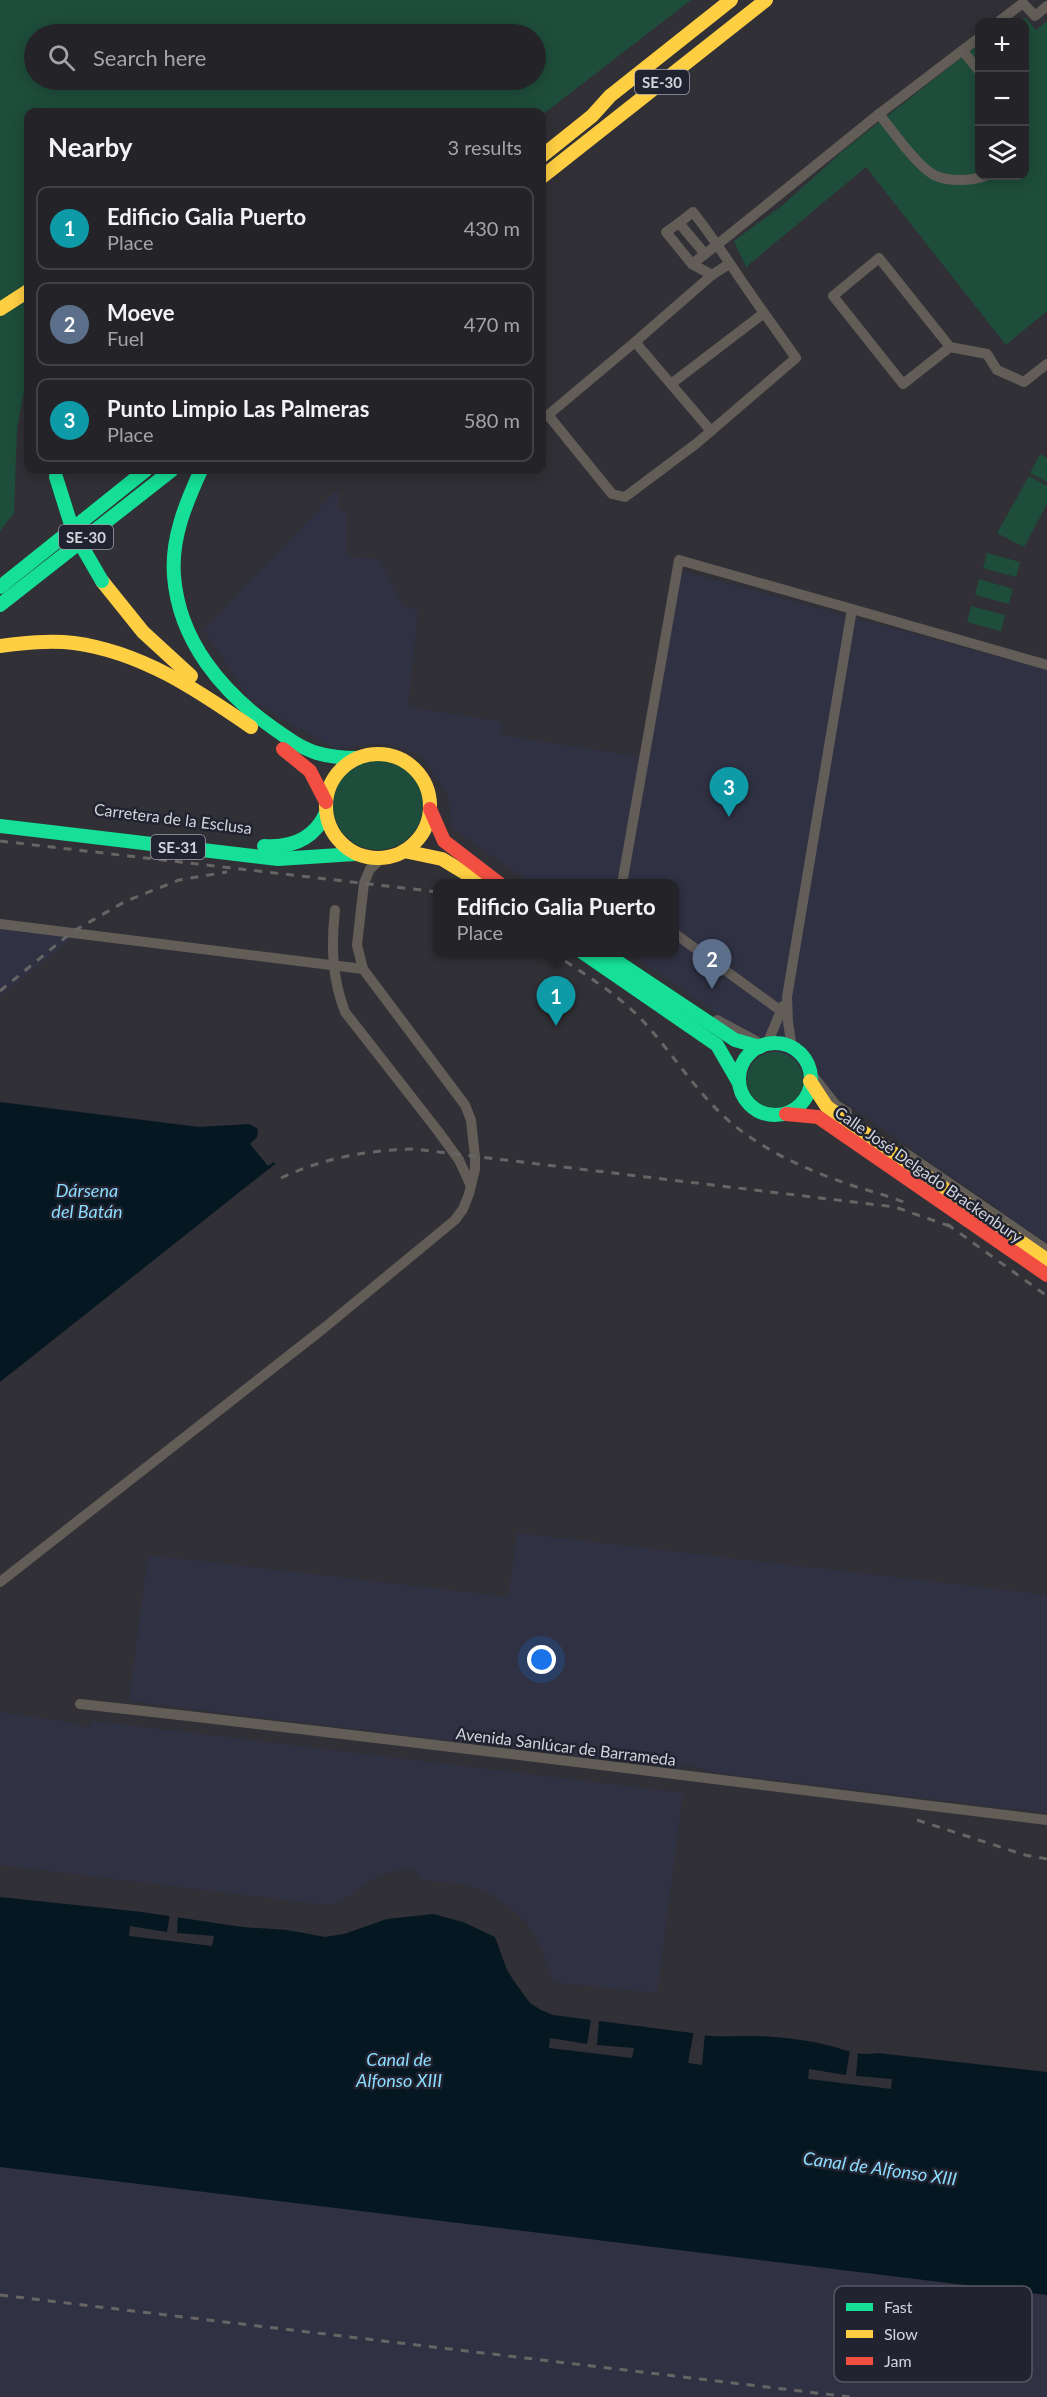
<!DOCTYPE html>
<html lang="en">
<head>
<meta charset="utf-8">
<style>
	body { margin:0; font-family:Lato,sans-serif; background:#2c2c30; color:#f1f3f6 }
	.controls { position:absolute; right:18px; top:18px; display:grid; overflow:hidden; border-radius:12px; box-shadow:0 3px 15px #0003 }
	.controls button { width:54px; height:54px; display:grid; place-items:center; padding:0; border:0; border-bottom:2px solid #414145; background:#242428; color:#f1f3f6; font:30px sans-serif }
	.you { position:absolute; left:542px; top:1660px; width:21px; height:21px; margin:-15px; border:4px solid #fff; border-radius:50%; background:#1a73e8; box-shadow:0 0 0 9px #1a73e833 }
	.badge { display:grid; place-items:center; width:39px; height:39px; border-radius:50%; background:#999ba3; color:#fff; font-size:20px; font-weight:700 }
	.pin { position:absolute; translate:-50% -50px; filter:drop-shadow(0 2px 3px #0008) }
	.pin::after { content:''; position:absolute; top:32px; width:21px; height:18px; background:inherit; clip-path:polygon(0 0,100% 0,50% 100%) }
	.popup { position:absolute; left:433px; top:879px; width:246px; height:78px; box-sizing:border-box; display:grid; place-content:center; border-radius:12px; background:#242428; filter:drop-shadow(0 2px 4px #0005); font-size:20px; white-space:nowrap; color:#a3a4a8 }
	.popup b { font-size:22px; color:#f1f3f6 }
	.popup::after { content:''; position:absolute; left:50%; top:100%; margin-left:-12px; border:12px solid transparent; border-top-color:#242428 }
	.list { margin:0; padding:0; list-style:none }
	h2 { display:flex; justify-content:space-between; align-items:center; height:78px; margin:0; padding:0 24px; font-size:26px }
	h2 small { font-size:20px; font-weight:400; color:#a3a4a8 }
	.list li { display:grid; grid-template-columns:39px 1fr auto; gap:18px; align-items:center; box-sizing:border-box; height:84px; margin:0 12px 12px; padding:0 12px; border:2px solid #414145; border-radius:12px }
	.list b { display:block; font-size:22px; white-space:nowrap }
	.list p { margin:0; font-size:20px; white-space:nowrap; color:#a3a4a8 }
	.list em { font-size:20px; font-style:normal; color:#a3a4a8 }
	.icon { flex:none; width:33px; height:33px; fill:none; stroke:currentColor; stroke-width:2; stroke-linecap:round; stroke-linejoin:round }
	.map { position:relative; flex:none; width:1047px; height:2397px; overflow:hidden }
	.search { position:absolute; background:#242428; box-shadow:0 3px 15px #0003; left:24px; top:24px; width:522px; height:66px; display:flex; align-items:center; gap:15px; box-sizing:border-box; padding:0 21px; border-radius:33px; color:#a3a4a8; font-size:22px }
	.panel { position:absolute; background:#242428; box-shadow:0 3px 15px #0003; left:24px; top:108px; width:522px; height:366px; border-radius:12px }
	.map>svg:first-child { display:block }
</style>
</head>
<body>
<div class="map">
<svg width="1047" height="2397" viewBox="0 0 1047 2397">
	<rect width="100%" height="100%" fill="#303036"/>
	<!-- built -->
	<g fill="#303244">
		<path d="M338 489V509L346 513V557L380 559 403 606 418 610 408 707 503 722 500 735 648 758 681 571 1047 670V1243L630 953 674 952V884L531 883 452 828 448 795 421 755 385 743 335 749 250 700 204 630Z"/>
		<path d="M0 928 65 935 70 940 0 996Z"/>
		<path d="M517 1533 1047 1595V1813L711 1772 681 1763 680 1769 129 1701 148 1555 509 1597Z"/>
		<path d="M0 1712 69 1722 88 1728 94 1721 683 1793 657 1993 553 1982 543 1951 527 1923 510 1907 487 1892 461 1884 421 1880 413 1867 387 1873 367 1882 343 1900 328 1905 0 1865Z"/>
		<path d="M0 2167 1047 2295V2397H0Z"/>
	</g>
	<!-- green -->
	<g fill="#1e4d3b" fill-rule="evenodd">
		<path d="M0 0H691L542 115V112H28V370L17 429 14 513 0 531ZM34 34H536V80H34Z"/>
		<path d="M1026 18 1036 30 1047 21V311L1006 345 866 167 746 267 734 241 784 204 845 149 979 44 980 176H1024V22H1008Z"/>
		<path d="M1040 454 1047 458V482L1030 473Z"/>
		<path d="M1029 476 1047 486V504L1024 547 997 533Z"/>
		<path d="M987 553 1020 562 1016 577 983 568Z"/>
		<path d="M979 579 1013 589 1009 604 975 595Z"/>
		<path d="M971 606 1005 615 1001 631 967 622Z"/>
		<circle cx="378" cy="805" r="45"/>
		<circle cx="775" cy="1080" r="28"/>
	</g>
	<!-- water -->
	<g fill="#051720">
		<path d="M0 1102 199 1127 249 1124 258 1129 257 1137 250 1144 268 1166 274 1162 275 1164 0 1382Z"/>
		<path d="M0 1897 142 1912 242 1927 287 1930 325 1937 344 1934 387 1919 433 1914 463 1922 495 1937 507 1970 514 1981 530 2003 541 2010 553 2015 692 2033C713 2038 727 2036 748 2036 770 2036 801 2039 823 2044 842 2048 857 2057 877 2053L1047 2072V2295L0 2167Z"/>
	</g>
	<!-- pier -->
	<g fill="#303036">
		<path d="M170 1914 178 1915 177 1933 214 1936 212 1946 129 1936 130 1926 167 1932Z"/>
		<path d="M591 2019 599 2020 597 2045 634 2048 632 2058 549 2048 550 2038 587 2044Z"/>
		<path d="M694 2030 705 2033 702 2065 688 2063Z"/>
		<path d="M850 2050 858 2051 856 2076 892 2079 891 2089 808 2079 809 2069 846 2075Z"/>
	</g>
	<g fill="none" stroke-linecap="round" stroke-linejoin="round">
		<!-- street -->
		<g stroke="#625d57" stroke-width="10">
			<path d="M998 22 1023 3 1035 16 1047 6"/>
			<path d="M980 37 879 114C892 130 917 166 934 175 948 182 971 181 985 176"/>
			<path d="M963 51 980 72"/>
			<path d="M679 223 666 232 692 264 705 254"/>
			<path d="M692 264 712 275"/>
			<path d="M635 342 548 415 612 494 625 497 697 443 796 358 764 313"/>
			<path d="M950 347 903 384 833 296 879 258 950 347 987 354 997 370 1024 382 1047 364"/>
			<path d="M671 384 764 313C740 280 719 245 693 212L679 223 705 254 718 244 879 114"/>
			<path d="M711 431 635 342 712 275 729 264"/>
			<path d="M852 609 1047 665"/>
			<path d="M622 884 679 560 852 609 787 997 788 1022 792 1048"/>
			<path d="M335 910C331 946 332 978 345 1012L438 1131 459 1160 470 1184"/>
			<path d="M0 924 363 969"/>
			<path d="M674 933 781 1011"/>
			<path d="M717 1020 756 1041"/>
			<path d="M767 1044 783 1006"/>
			<path d="M810 1072 836 1105 847 1112"/>
			<path d="M904 1152 1047 1250"/>
			<path d="M0 1582 324 1328 455 1220 463 1209 469 1194 475 1169V1157L471 1120 465 1105 363 969 357 945 364 883 370 869 381 859"/>
			<path d="M80 1704C403 1739 725 1781 1047 1820"/>
		</g>
		<!-- fast -->
		<g stroke="#16e098" stroke-width="14">
			<path d="M201 470C186 503 171 538 174 576 179 641 222 692 273 728 287 738 301 748 317 753 330 757 344 758 358 758"/>
			<path d="M0 587 146 470"/>
			<path d="M0 605 172 470"/>
			<path d="M0 826 278 859 355 854"/>
			<path d="M264 846C292 848 314 839 326 813"/>
			<path d="M582 952 717 1045 739 1083"/>
			<path d="M603 952 735 1040 760 1047"/>
			<circle cx="775" cy="1079" r="36"/>
		</g>
		<!-- slow -->
		<g stroke="#ffcf43" stroke-width="14">
			<path d="M542 156 592 116 610 96 731 0"/>
			<path d="M542 177 766 0"/>
			<path d="M0 309 28 291"/>
			<path d="M102 581 143 632 191 676"/>
			<path d="M0 646C24 643 49 640 74 643 141 652 196 689 251 727"/>
			<circle cx="378" cy="806" r="52"/>
			<path d="M404 851 442 859 475 879"/>
			<path d="M810 1081 827 1107 1047 1260"/>
		</g>
		<!-- jam -->
		<g stroke="#f24e42" stroke-width="14">
			<path d="M283 749 310 771 326 802"/>
			<path d="M430 809 444 841 500 884"/>
			<path d="M786 1114 818 1117 1047 1275"/>
		</g>
		<!-- rail -->
		<g stroke="#676564" stroke-width="3" stroke-dasharray="8 8" stroke-linecap="butt">
			<path d="M0 841 438 892"/>
			<path d="M552 952C582 973 617 993 643 1021 675 1056 699 1097 736 1127 768 1152 807 1170 845 1183 867 1191 889 1195 910 1205"/>
			<path d="M0 991 72 932 126 901 179 880 227 872"/>
			<path d="M281 1178C323 1158 368 1150 414 1149L895 1207 955 1228"/>
			<path d="M947 1224 1047 1296"/>
			<path d="M917 1820 1025 1855 1047 1859"/>
			<path d="M0 2295 850 2397"/>
		</g>
		<!-- fast-bridge -->
		<path stroke="#16e098" stroke-width="14" d="M56 477 73 531 102 581"/>
	</g>
	<g text-anchor="middle" dominant-baseline="central" stroke-width="5" stroke-linejoin="round" paint-order="stroke">
		<!-- shield labels -->
		<g fill="#222330" stroke="#9d9fa9" stroke-width="1.5">
			<rect x="635" y="70" width="54" height="24" rx="4.5"/>
			<rect x="59" y="525" width="54" height="24" rx="4.5"/>
			<rect x="151" y="835" width="54" height="24" rx="4.5"/>
		</g>
		<g font-size="15" font-weight="bold" fill="#d2d4dd">
			<text x="662" y="82">SE-30</text>
			<text x="86" y="537">SE-30</text>
			<text x="178" y="847">SE-31</text>
		</g>
		<!-- street labels -->
		<g font-size="16" fill="#d2d4dd" stroke="#222330">
			<text transform="translate(173 818) rotate(7)">Carretera de la Esclusa</text>
			<text transform="translate(929 1174) rotate(35)">Calle José Delgado Brackenbury</text>
			<text transform="translate(566 1746) rotate(7)">Avenida Sanlúcar de Barrameda</text>
		</g>
		<!-- water labels -->
		<g font-size="18" font-style="italic" fill="#8bdcfe" stroke="#222330">
			<text x="87" y="1190">Dársena<tspan x="87" dy="21">del Batán</tspan></text>
			<text x="399" y="2059">Canal de<tspan x="399" dy="21">Alfonso XIII</tspan></text>
			<text transform="translate(880 2168) rotate(8)">Canal de Alfonso XIII</text>
		</g>
	</g>
	<!-- legend -->
	<rect x="834" y="2286" width="198" height="96" rx="9" fill="#222330" stroke="#575864" stroke-width="1.5"/>
	<rect x="846" y="2303" width="27" height="8" fill="#16e098"/>
	<rect x="846" y="2330" width="27" height="8" fill="#ffcf43"/>
	<rect x="846" y="2357" width="27" height="8" fill="#f24e42"/>
	<g font-size="16" fill="#d2d4dd">
		<text x="884" y="2313">Fast</text>
		<text x="884" y="2340">Slow</text>
		<text x="884" y="2367">Jam</text>
	</g>
</svg>
<div class="controls">
<button>+</button>
<button>−</button>
<button><svg class="icon" aria-label="layers" viewBox="0 0 24 24"><path d="M12 4l9 5-9 5-9-5zM3 14l9 5 9-5"/></svg></button>
</div>
<div class="you"></div>
<div class="pin badge" style="left:556px;top:1026px;background:#0f9aa8">1</div>
<div class="popup"><b>Edificio Galia Puerto</b>Place</div>
<div class="pin badge" style="left:712px;top:989px;background:#5c6f8a">2</div>
<div class="pin badge" style="left:729px;top:817px;background:#0f9aa8">3</div>
<div class="search"><svg class="icon" aria-label="search" viewBox="0 0 24 24"><circle cx="10" cy="10" r="6"/><path d="M15 15l6 6"/></svg>Search here</div>
<section class="panel">
<h2>Nearby<small>3 results</small></h2>
<ul class="list">
<li><span class="badge" style="background:#0f9aa8">1</span><div><b>Edificio Galia Puerto</b><p>Place</p></div><em>430 m</em></li>
<li><span class="badge" style="background:#5c6f8a">2</span><div><b>Moeve</b><p>Fuel</p></div><em>470 m</em></li>
<li><span class="badge" style="background:#0f9aa8">3</span><div><b>Punto Limpio Las Palmeras</b><p>Place</p></div><em>580 m</em></li>
</ul>
</section>
</div>
</body>
</html>
